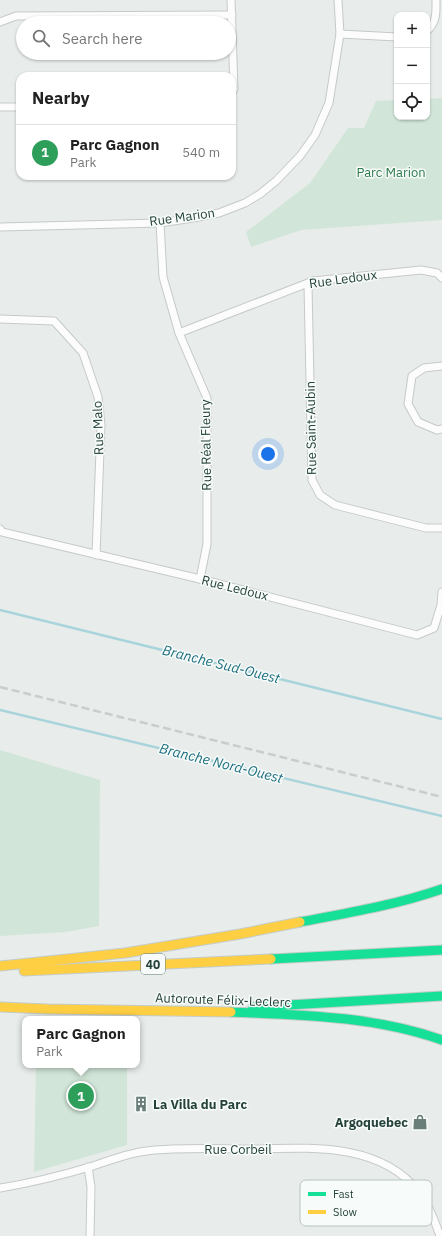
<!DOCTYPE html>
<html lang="en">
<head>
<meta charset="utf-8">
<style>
	body { margin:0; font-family:"IBM Plex Sans",sans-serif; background:#f2f2f2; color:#222 }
	.controls { position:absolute; right:12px; top:12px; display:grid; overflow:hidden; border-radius:8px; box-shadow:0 1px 3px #0004 }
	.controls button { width:36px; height:36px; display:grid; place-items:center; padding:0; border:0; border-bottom:1px solid #e0e0e0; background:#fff; color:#222; font:20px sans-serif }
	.you { position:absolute; left:268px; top:454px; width:14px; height:14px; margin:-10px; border:3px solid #fff; border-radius:50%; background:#1a73e8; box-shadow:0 0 0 6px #1a73e833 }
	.badge { display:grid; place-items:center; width:26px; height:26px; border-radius:50%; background:#7c3aed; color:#fff; font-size:13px; font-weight:700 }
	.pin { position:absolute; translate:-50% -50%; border:2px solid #fff; box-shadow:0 1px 4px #0006 }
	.popup { position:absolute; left:22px; top:1016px; width:118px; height:52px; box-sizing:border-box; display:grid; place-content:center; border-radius:8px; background:#fff; filter:drop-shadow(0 1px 3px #0005); font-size:13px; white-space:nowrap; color:#767676 }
	.popup b { font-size:15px; color:#222 }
	.popup::after { content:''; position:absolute; left:50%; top:100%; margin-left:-8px; border:8px solid transparent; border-top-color:#fff }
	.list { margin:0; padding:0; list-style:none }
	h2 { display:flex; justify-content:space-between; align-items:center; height:52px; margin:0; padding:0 16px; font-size:17px }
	h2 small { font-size:13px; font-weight:400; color:#767676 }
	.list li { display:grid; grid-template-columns:26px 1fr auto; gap:12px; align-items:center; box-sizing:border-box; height:56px; padding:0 16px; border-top:1px solid #e0e0e0 }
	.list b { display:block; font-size:15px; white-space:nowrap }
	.list p { margin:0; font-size:13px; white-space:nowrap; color:#767676 }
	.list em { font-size:13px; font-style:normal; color:#767676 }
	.icon { flex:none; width:22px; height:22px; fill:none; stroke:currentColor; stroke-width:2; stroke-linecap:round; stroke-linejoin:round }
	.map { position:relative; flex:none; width:442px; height:1236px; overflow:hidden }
	.search { position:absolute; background:#fff; box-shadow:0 1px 3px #0004; left:16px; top:16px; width:220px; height:44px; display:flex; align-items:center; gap:10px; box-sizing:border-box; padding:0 14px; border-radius:22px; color:#767676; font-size:15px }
	.panel { position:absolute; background:#fff; box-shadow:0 1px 3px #0004; left:16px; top:72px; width:220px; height:108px; border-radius:12px }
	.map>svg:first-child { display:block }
</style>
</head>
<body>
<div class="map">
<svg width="442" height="1236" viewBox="0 0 442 1236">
	<rect width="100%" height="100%" fill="#e8edeb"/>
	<!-- green -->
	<g fill="#d1e6d8">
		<path d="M442 98V220L301 230 251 247 246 232 310 183 348 128H364L376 101 397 100V117H427V99Z"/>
		<path d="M0 750 100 780 99 926 66 932 0 936Z"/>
		<path d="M36 1065H127V1145L34 1172Z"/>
	</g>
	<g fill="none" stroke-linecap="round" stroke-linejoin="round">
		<!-- stream -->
		<g stroke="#a9d4db" stroke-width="2.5">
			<path d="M0 610 442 719"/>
			<path d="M0 710 442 816"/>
		</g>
		<!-- street casing -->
		<g stroke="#c5cac8" stroke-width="9">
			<g id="street">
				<path d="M231 0 234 89 232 92"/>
				<path d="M0 22 16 16 232 15"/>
				<path d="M427 31C437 22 436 13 436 0"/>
				<path d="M340 34 397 37"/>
				<path d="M0 107H20"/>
				<path d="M160 223 163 277 179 333 207 398V544L200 579"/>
				<path d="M0 227 160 223 193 218 219 213 245 203 260 194 276 181 300 156 315 135 329 103 340 34 338 0"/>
				<path d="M313 281 308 285 312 480 320 495 335 505 426 528H442"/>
				<path d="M0 319 54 321 83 353 98 397 101 425 96 555"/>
				<path d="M179 333 313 281 421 270 437 273 442 278"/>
				<path d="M442 366 424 368 412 376 408 404 418 422 437 430 442 429"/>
				<path d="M0 529 2 532 200 579 417 635 434 628 441 605 442 592"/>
				<path d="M88 1167 91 1187 90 1236"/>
				<path d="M0 1188C31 1183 63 1175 93 1166 111 1160 128 1153 147 1151 181 1147 216 1149 250 1149 307 1148 379 1141 419 1192 429 1205 435 1221 440 1236"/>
			</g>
		</g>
		<!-- fast casing -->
		<g stroke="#c3ccc9" stroke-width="11">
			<g id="fast">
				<path d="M300 922C348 913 396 905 442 889"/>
				<path d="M271 959 442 950"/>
				<path d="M253 1007 442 996"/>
				<path d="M231 1012C302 1015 374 1016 442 1040"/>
			</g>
		</g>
		<!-- slow casing -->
		<g stroke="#c3ccc9" stroke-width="11">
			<g id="slow">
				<path d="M0 966 125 953 240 934 300 922"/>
				<path d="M24 971 271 959"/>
				<path d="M0 1007 48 1009 231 1012"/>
			</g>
		</g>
		<!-- street -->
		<use href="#street" stroke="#fcfcfc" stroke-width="7"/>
		<!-- fast -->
		<use href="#fast" stroke="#16e098" stroke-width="9"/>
		<!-- slow -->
		<use href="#slow" stroke="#ffcf43" stroke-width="9"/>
		<!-- rail -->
		<path stroke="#c9cdcc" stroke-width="2.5" stroke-dasharray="8 4" stroke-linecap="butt" d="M0 687 442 797"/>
	</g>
	<!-- icons -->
	<defs>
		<g id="building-bare" transform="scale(1.2)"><path d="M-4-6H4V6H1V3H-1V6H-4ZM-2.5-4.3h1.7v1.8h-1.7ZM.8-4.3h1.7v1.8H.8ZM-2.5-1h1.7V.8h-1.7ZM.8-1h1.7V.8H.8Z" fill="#697e78" stroke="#f7fbf9" stroke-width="2.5" paint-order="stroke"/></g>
		<g id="shop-bare" transform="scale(1.2)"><path d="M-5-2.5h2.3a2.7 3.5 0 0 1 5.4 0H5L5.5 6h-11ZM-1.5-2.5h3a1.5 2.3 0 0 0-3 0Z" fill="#697e78" stroke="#f7fbf9" stroke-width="2.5" paint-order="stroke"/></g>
	</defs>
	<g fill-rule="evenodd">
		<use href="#building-bare" x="141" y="1104"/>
		<use href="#shop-bare" x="420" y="1122"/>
	</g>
	<g text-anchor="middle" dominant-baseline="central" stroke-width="3" stroke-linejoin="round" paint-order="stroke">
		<!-- shield labels -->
		<rect fill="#f7fbf9" stroke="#637a73" stroke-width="1" x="141" y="954" width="24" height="20" rx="3"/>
		<g font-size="12" font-weight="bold" fill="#24423a">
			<text x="153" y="964">40</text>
		</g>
		<!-- park labels -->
		<g font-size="13" fill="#2d7a4b" stroke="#f7fbf9">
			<text x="391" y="172">Parc Marion</text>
		</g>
		<!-- street labels -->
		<g font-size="13" fill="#24423a" stroke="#f7fbf9">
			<text transform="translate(182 217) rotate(-8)">Rue Marion</text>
			<text transform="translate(343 279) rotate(-8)">Rue Ledoux</text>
			<text transform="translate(98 428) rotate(-92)">Rue Malo</text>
			<text transform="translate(311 428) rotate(-91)">Rue Saint-Aubin</text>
			<text transform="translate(206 445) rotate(-91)">Rue Réal Fleury</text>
			<text transform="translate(235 588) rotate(14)">Rue Ledoux</text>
			<text transform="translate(223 1000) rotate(2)">Autoroute Félix-Leclerc</text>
			<text x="238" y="1149">Rue Corbeil</text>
		</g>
		<!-- poi labels -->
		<g font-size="13" font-weight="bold" fill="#24423a" stroke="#f7fbf9" text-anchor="start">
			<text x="153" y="1104">La Villa du Parc</text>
			<text x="408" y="1122" text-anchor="end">Argoquebec</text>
		</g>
		<!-- water labels -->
		<g font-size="14" font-style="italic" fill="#1c6f80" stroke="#f7fbf9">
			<text transform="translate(221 664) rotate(14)">Branche Sud-Ouest</text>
			<text transform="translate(221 763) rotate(14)">Branche Nord-Ouest</text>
		</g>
	</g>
	<!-- legend -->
	<rect x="300" y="1180" width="132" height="46" rx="6" fill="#f7fbf9" stroke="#b8c4c0" stroke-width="1"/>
	<rect x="308" y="1192" width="18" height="4" fill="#16e098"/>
	<rect x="308" y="1210" width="18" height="4" fill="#ffcf43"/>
	<g font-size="11" fill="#24423a">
		<text x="333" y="1198">Fast</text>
		<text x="333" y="1216">Slow</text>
	</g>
</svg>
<div class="controls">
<button>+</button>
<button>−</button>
<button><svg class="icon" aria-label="locate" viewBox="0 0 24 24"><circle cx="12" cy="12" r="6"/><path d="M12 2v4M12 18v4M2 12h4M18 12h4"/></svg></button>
</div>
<div class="you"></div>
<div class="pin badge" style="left:81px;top:1096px;background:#2e9e5b">1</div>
<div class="popup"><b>Parc Gagnon</b>Park</div>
<div class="search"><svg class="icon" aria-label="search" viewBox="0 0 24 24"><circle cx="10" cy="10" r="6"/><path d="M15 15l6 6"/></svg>Search here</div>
<section class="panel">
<h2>Nearby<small></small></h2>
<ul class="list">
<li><span class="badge" style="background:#2e9e5b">1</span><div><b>Parc Gagnon</b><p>Park</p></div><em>540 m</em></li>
</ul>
</section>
</div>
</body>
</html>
